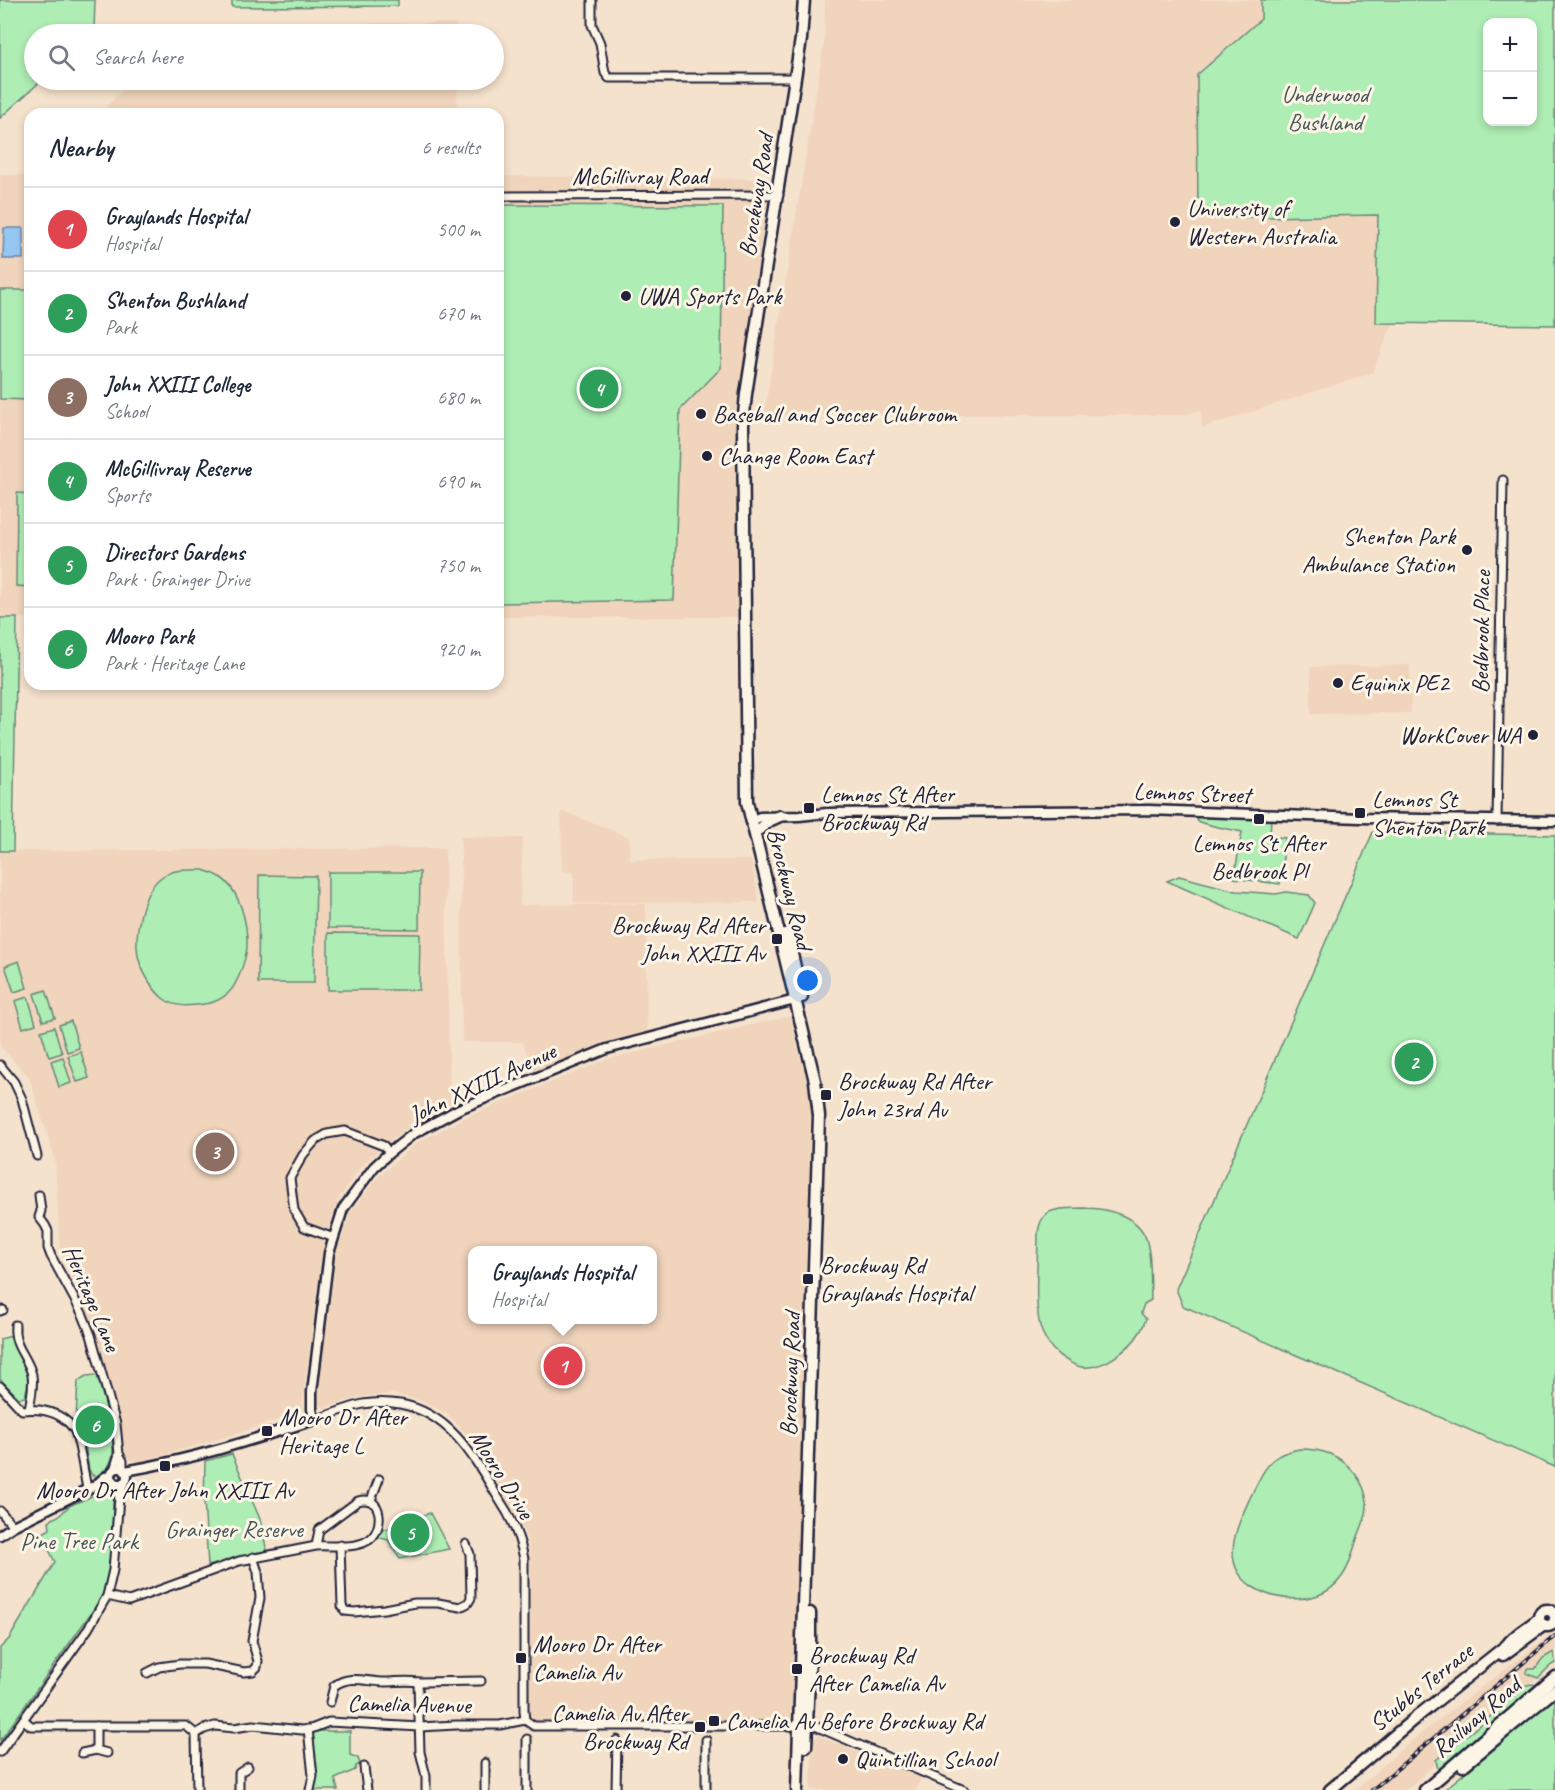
<!DOCTYPE html>
<html lang="en">
<head>
<meta charset="utf-8">
<style>
	body { margin:0; font-family:Caveat,sans-serif; background:#f6f6f7; color:#1f2937 }
	.controls { position:absolute; right:18px; top:18px; display:grid; overflow:hidden; border-radius:12px; box-shadow:0 3px 9px #0003 }
	.controls button { width:54px; height:54px; display:grid; place-items:center; padding:0; border:0; border-bottom:2px solid #e0e1e3; background:#fff; color:#1f2937; font:30px sans-serif }
	.you { position:absolute; left:808px; top:981px; width:21px; height:21px; margin:-15px; border:4px solid #fff; border-radius:50%; background:#1a73e8; box-shadow:0 0 0 9px #1a73e833 }
	.badge { display:grid; place-items:center; width:39px; height:39px; border-radius:50%; background:#d93025; color:#fff; font-size:20px; font-weight:700 }
	.pin { position:absolute; translate:-50% -50%; border:3px solid #fff; box-shadow:0 2px 6px #0006 }
	.popup { position:absolute; left:468px; top:1246px; width:189px; height:78px; box-sizing:border-box; display:grid; place-content:center; border-radius:12px; background:#fff; filter:drop-shadow(0 2px 4px #0005); font-size:20px; white-space:nowrap; color:#747a83 }
	.popup b { font-size:22px; color:#1f2937 }
	.popup::after { content:''; position:absolute; left:50%; top:100%; margin-left:-12px; border:12px solid transparent; border-top-color:#fff }
	.list { margin:0; padding:0; list-style:none }
	h2 { display:flex; justify-content:space-between; align-items:center; height:78px; margin:0; padding:0 24px; font-size:26px }
	h2 small { font-size:20px; font-weight:400; color:#747a83 }
	.list li { display:grid; grid-template-columns:39px 1fr auto; gap:18px; align-items:center; box-sizing:border-box; height:84px; padding:0 24px; border-top:2px solid #e0e1e3 }
	.list b { display:block; font-size:22px; white-space:nowrap }
	.list p { margin:0; font-size:20px; white-space:nowrap; color:#747a83 }
	.list em { font-size:20px; font-style:normal; color:#747a83 }
	.icon { flex:none; width:33px; height:33px; fill:none; stroke:currentColor; stroke-width:2; stroke-linecap:round; stroke-linejoin:round }
	.map { position:relative; flex:none; width:1555px; height:1790px; overflow:hidden }
	.search { position:absolute; background:#fff; box-shadow:0 3px 9px #0003; left:24px; top:24px; width:480px; height:66px; display:flex; align-items:center; gap:15px; box-sizing:border-box; padding:0 21px; border-radius:33px; color:#747a83; font-size:22px }
	.panel { position:absolute; background:#fff; box-shadow:0 3px 9px #0003; left:24px; top:108px; width:480px; height:582px; border-radius:18px }
	.map>svg:first-child { display:block }
</style>
</head>
<body>
<div class="map">
<svg width="1555" height="1790" viewBox="0 0 1555 1790">
	<rect width="100%" height="100%" fill="#f5e2cd"/>
	<filter id="ink" filterUnits="userSpaceOnUse"><feTurbulence type="fractalNoise" baseFrequency=".0167" numOctaves="2"/><feDisplacementMap in="SourceGraphic" scale="12" xChannelSelector="R" yChannelSelector="G"/><feConvolveMatrix kernelMatrix="1 2 1 2 8 2 1 2 1" color-interpolation-filters="sRGB"/></filter>
	<g filter="url(#ink)">
		<!-- built -->
		<g fill="#f0d4bc" fill-rule="evenodd">
			<path d="M825 0H1555V325L1393 323 1372 373 1202 428 1201 410 1184 415H764L824 43ZM1488 22H1532V122H1488Z"/>
			<path d="M456 23V34H225V25Z"/>
			<path d="M225 80H457V114H99L124 89 132 85 224 84Z"/>
			<path d="M0 175H30V618L17 619 13 851 445 848 450 1104 410 1126 384 1146 361 1166 338 1200 324 1241 301 1412 239 1433 140 1462 130 1460 125 1454 120 1422 96 1332 60 1249 55 1159 29 1077 0 1046Z"/>
			<path d="M498 176 770 179 736 413 737 617H498Z"/>
			<path d="M1410 665 1411 713 1311 714V667Z"/>
			<path d="M561 812H565L629 837 630 860H751L759 902 574 903V872L562 871Z"/>
			<path d="M461 837 523 838 520 905 646 904 647 1036 535 1074 523 1042H462Z"/>
			<path d="M790 1016 811 1099 805 1318 803 1321 805 1333 795 1712 785 1722H533L529 1717 531 1570 529 1544 524 1531 470 1438 448 1414 419 1400 394 1394 360 1397 324 1408 317 1402 336 1254 351 1211 380 1175 418 1142 464 1118 608 1059ZM473 1250H653V1320H473Z"/>
			<path d="M1551 1634 1555 1638V1659L1551 1664 1508 1703 1405 1790H1355L1415 1738Z"/>
			<path d="M818 1736 921 1778 916 1790H811L812 1740Z"/>
		</g>
		<!-- green -->
		<g fill="#aeedb4" stroke="#688878" stroke-width="1.5" fill-rule="evenodd">
			<path d="M0 0H95L94 31 90 34H34V80H42L0 118Z"/>
			<path d="M232 0H398V6L232 7Z"/>
			<path d="M1261 0H1555V325L1376 323 1378 215 1198 218 1197 75 1261 19ZM1532 22V122H1488V22Z"/>
			<path d="M498 205 723 206 721 368 680 410 674 600 498 603Z"/>
			<path d="M0 290H30V400L0 399Z"/>
			<path d="M17 493 30 494V587L16 586Z"/>
			<path d="M0 618H17L13 851H0Z"/>
			<path d="M1196 816 1259 818V821L1271 819 1270 836 1285 838 1280 884 1234 878 1242 832C1226 828 1212 827 1197 821Z"/>
			<path d="M1373 832 1555 835V1467L1183 1306 1176 1289Z"/>
			<path d="M203 870C208 872 215 873 220 877 240 890 248 924 247 947 246 957 241 973 236 982 231 994 217 1003 204 1004 190 1006 176 1008 164 999 153 991 141 970 138 956 134 935 142 893 159 879 172 868 187 870 203 870Z"/>
			<path d="M328 872H420L419 929 328 928Z"/>
			<path d="M259 875 316 876 314 983H258Z"/>
			<path d="M1179 876 1236 891 1276 894 1286 892 1309 895 1315 903 1299 939 1167 881Z"/>
			<path d="M328 933 420 934 419 990H328Z"/>
			<path d="M19 961 27 988 14 992 5 966Z"/>
			<path d="M46 990 55 1018 43 1021 34 994Z"/>
			<path d="M28 997 36 1024 23 1028 15 1001Z"/>
			<path d="M71 1021 79 1048 67 1052 59 1025Z"/>
			<path d="M54 1027 62 1053 49 1057 41 1031Z"/>
			<path d="M81 1052 89 1078 77 1082 68 1056Z"/>
			<path d="M63 1057 71 1083 59 1087 51 1061Z"/>
			<path d="M1084 1208C1107 1208 1141 1216 1147 1242 1152 1260 1150 1281 1151 1300L1144 1304 1141 1313 1146 1319C1144 1323 1143 1328 1140 1332 1130 1349 1104 1369 1083 1367 1077 1367 1071 1363 1066 1360 1055 1354 1047 1344 1042 1332 1033 1310 1038 1261 1038 1235 1040 1205 1060 1209 1084 1208Z"/>
			<path d="M11 1336 29 1379 25 1397 19 1398 0 1379V1339Z"/>
			<path d="M97 1375C102 1395 120 1445 110 1463 108 1468 101 1473 97 1476L92 1475 89 1470 84 1438 76 1418 78 1381 86 1376Z"/>
			<path d="M1299 1449C1309 1449 1320 1450 1330 1454 1349 1462 1365 1482 1367 1502 1368 1516 1360 1530 1356 1542 1352 1554 1349 1569 1340 1579 1321 1605 1278 1603 1253 1587 1218 1565 1237 1526 1250 1498 1257 1484 1263 1469 1274 1459 1281 1453 1289 1451 1299 1449Z"/>
			<path d="M232 1454 260 1519 267 1552 208 1566 204 1499 205 1461Z"/>
			<path d="M108 1489 113 1495V1511L108 1589 0 1741V1648L9 1639 55 1562 41 1534 50 1529 49 1521 60 1515 69 1506Z"/>
			<path d="M430 1513 449 1549 400 1559 388 1540 377 1537 381 1530 390 1528Z"/>
			<path d="M1554 1652 1555 1663 1550 1666 1538 1678 1526 1673 1528 1669H1535L1543 1658Z"/>
			<path d="M1533 1684 1536 1686 1532 1691 1476 1737 1445 1766 1438 1770 1436 1760 1492 1715 1495 1709 1500 1707 1526 1685Z"/>
			<path d="M1555 1698V1790H1444Z"/>
			<path d="M317 1731H350V1755L358 1758 360 1764 356 1766 355 1770 335 1779 338 1790H314C317 1771 312 1752 313 1733Z"/>
		</g>
		<!-- water -->
		<path fill="#96c7f2" stroke="#6885a9" stroke-width="1.5" d="M4 228H23V259H3Z"/>
		<g fill="none" stroke-linecap="round" stroke-linejoin="round">
			<!-- minor casing -->
			<g stroke="#22223b" stroke-width="11">
				<g id="minor">
					<path d="M592 1V25L600 43 605 73 609 78H795"/>
					<path d="M498 196 779 195"/>
					<path d="M1497 821 1503 480"/>
					<path d="M0 1065 14 1082 22 1099 37 1156"/>
					<path d="M39 1195 41 1211 39 1217 45 1225 48 1231V1248L51 1256 83 1315 91 1335 116 1424 119 1454 123 1461V1469"/>
					<path d="M334 1238 304 1227 294 1210 290 1178 303 1155 315 1141 327 1134 345 1131 384 1146 389 1153"/>
					<path d="M0 1311 3 1310"/>
					<path d="M15 1325C13 1348 28 1356 32 1375 34 1386 31 1398 29 1409"/>
					<path d="M0 1386 22 1410C41 1408 61 1412 73 1428 79 1436 84 1475 87 1488"/>
					<path d="M314 1420C330 1415 346 1408 363 1404 375 1402 388 1402 400 1404 456 1414 479 1468 507 1512 515 1527 521 1542 524 1559V1711L525 1720"/>
					<path d="M114 1470 119 1454"/>
					<path d="M115 1483 119 1498"/>
					<path d="M371 1500 379 1479"/>
					<path d="M0 1511 13 1526"/>
					<path d="M340 1545 342 1606 345 1611 354 1612 384 1609 415 1603H438L460 1607 468 1603 471 1598 470 1554 466 1544"/>
					<path d="M107 1596 129 1601 239 1561 316 1546 319 1530 358 1501C384 1493 385 1532 367 1541 353 1549 332 1545 316 1546"/>
					<path d="M147 1673 159 1667 180 1664H205L244 1672 253 1671 257 1667 258 1661 252 1641 260 1598 258 1572 253 1557"/>
					<path d="M418 1682 420 1752 426 1776V1790"/>
					<path d="M330 1702 334 1686C350 1674 367 1682 385 1682 396 1682 407 1680 418 1682L481 1681"/>
					<path d="M24 1720 31 1726H186L196 1734 204 1729 215 1726 234 1728 253 1725 302 1730 311 1729 329 1722 420 1727 456 1725H500L525 1720"/>
					<path d="M525 1720 534 1726H815L964 1790"/>
					<path d="M308 1729 313 1776 310 1790"/>
					<path d="M196 1734 197 1790"/>
					<path d="M527 1739V1790"/>
					<path d="M96 1750 107 1753"/>
					<path d="M0 1752 88 1629 107 1596 113 1570 119 1498 124 1483"/>
					<path d="M82 1753 96 1750V1726"/>
					<path d="M364 1767 367 1790"/>
					<path d="M239 1790V1773L248 1767"/>
					<path d="M485 1790V1763"/>
					<path d="M616 1790 617 1740"/>
					<path d="M706 1790V1740"/>
				</g>
			</g>
			<!-- tertiary casing -->
			<g stroke="#22223b" stroke-width="13">
				<g id="tertiary">
					<path d="M751 821 760 817 799 816 827 813 1149 810 1360 818 1555 821"/>
					<circle cx="119" cy="1476" r="8"/>
					<path d="M125 1471C190 1460 252 1440 314 1420L312 1409V1392L329 1253 343 1209 374 1167 389 1153 413 1134 459 1109 607 1049 799 999"/>
					<path d="M0 1535 13 1526 96 1485 105 1477 111 1475"/>
				</g>
			</g>
			<!-- primary casing -->
			<g stroke="#22223b" stroke-width="15">
				<g id="primary">
					<path d="M760 829 769 821 780 816"/>
					<path d="M787 933 802 997"/>
					<circle cx="1547" cy="1618" r="8"/>
					<path d="M1503 1655 1544 1625"/>
					<path d="M806 1747 810 1655V1613"/>
					<path d="M1463 1766 1555 1690"/>
					<path d="M797 1790 819 1116 815 1081 747 802 743 425 746 394 801 39 804 0"/>
					<path d="M1330 1790 1414 1719 1507 1645C1515 1633 1529 1628 1539 1618"/>
					<path d="M1425 1790 1555 1677"/>
				</g>
			</g>
			<!-- minor -->
			<use href="#minor" stroke="#fcf5e5" stroke-width="7"/>
			<!-- tertiary -->
			<use href="#tertiary" stroke="#fcf5e5" stroke-width="8"/>
			<!-- primary -->
			<use href="#primary" stroke="#fcf5e5" stroke-width="10"/>
			<!-- rail casing -->
			<g stroke="#22223b" stroke-width="4">
				<path id="rail" d="M1372 1790 1555 1636"/>
			</g>
			<!-- rail -->
			<use href="#rail" stroke="#fcf5e5" stroke-width="1.5" stroke-dasharray="4.5" stroke-linecap="butt"/>
		</g>
	</g>
	<!-- markers -->
	<g fill="#22223b" stroke="#fcf5e5" stroke-width="2">
		<circle cx="1175" cy="222" r="6"/>
		<circle cx="626" cy="296" r="6"/>
		<circle cx="701" cy="414" r="6"/>
		<circle cx="707" cy="456" r="6"/>
		<circle cx="1467" cy="550" r="6"/>
		<circle cx="1338" cy="683" r="6"/>
		<circle cx="1533" cy="735" r="6"/>
		<rect x="803" y="802" width="12" height="12" rx="3"/>
		<rect x="1354" y="807" width="12" height="12" rx="3"/>
		<rect x="1253" y="813" width="12" height="12" rx="3"/>
		<rect x="771" y="933" width="12" height="12" rx="3"/>
		<rect x="820" y="1089" width="12" height="12" rx="3"/>
		<rect x="802" y="1273" width="12" height="12" rx="3"/>
		<rect x="261" y="1425" width="12" height="12" rx="3"/>
		<rect x="159" y="1460" width="12" height="12" rx="3"/>
		<rect x="515" y="1652" width="12" height="12" rx="3"/>
		<rect x="791" y="1663" width="12" height="12" rx="3"/>
		<rect x="708" y="1715" width="12" height="12" rx="3"/>
		<rect x="694" y="1721" width="12" height="12" rx="3"/>
		<circle cx="843" cy="1759" r="6"/>
	</g>
	<g text-anchor="middle" dominant-baseline="central" stroke-width="6" stroke-linejoin="round" paint-order="stroke">
		<!-- park labels -->
		<g font-size="24" fill="#455559" stroke="#fcf5e5">
			<text x="1325" y="94">Underwood<tspan x="1325" dy="28">Bushland</tspan></text>
			<text x="234" y="1529">Grainger Reserve</text>
			<text x="79" y="1541">Pine Tree Park</text>
		</g>
		<!-- street labels -->
		<g font-size="24" fill="#22223b" stroke="#fcf5e5">
			<text x="640" y="176">McGillivray Road</text>
			<text transform="translate(756 195) rotate(-81)">Brockway Road</text>
			<text transform="translate(1481 632) rotate(-89)">Bedbrook Place</text>
			<text transform="translate(1192 793) rotate(2)">Lemnos Street</text>
			<text transform="translate(790 889) rotate(76)">Brockway Road</text>
			<text transform="translate(482 1083) rotate(-25)">John XXIII Avenue</text>
			<text transform="translate(92 1298) rotate(67)">Heritage Lane</text>
			<text transform="translate(790 1374) rotate(-88)">Brockway Road</text>
			<text transform="translate(502 1474) rotate(58)">Mooro Drive</text>
			<text transform="translate(1421 1687) rotate(-39)">Stubbs Terrace</text>
			<text transform="translate(409 1704) rotate(1)">Camelia Avenue</text>
			<text transform="translate(1476 1717) rotate(-41)">Railway Road</text>
		</g>
		<!-- poi labels -->
		<g font-size="24" fill="#22223b" stroke="#fcf5e5" text-anchor="start">
			<text x="1187" y="208">University of<tspan x="1187" dy="28">Western Australia</tspan></text>
			<text x="638" y="296">UWA Sports Park</text>
			<text x="713" y="414">Baseball and Soccer Clubroom</text>
			<text x="719" y="456">Change Room East</text>
			<text x="1455" y="536" text-anchor="end">Shenton Park<tspan x="1455" dy="28">Ambulance Station</tspan></text>
			<text x="1350" y="683">Equinix PE2</text>
			<text x="1521" y="735" text-anchor="end">WorkCover WA</text>
			<text x="821" y="794">Lemnos St After<tspan x="821" dy="28">Brockway Rd</tspan></text>
			<text x="1372" y="799">Lemnos St<tspan x="1372" dy="28">Shenton Park</tspan></text>
			<text x="1259" y="843" text-anchor="middle">Lemnos St After<tspan x="1259" dy="28">Bedbrook Pl</tspan></text>
			<text x="765" y="925" text-anchor="end">Brockway Rd After<tspan x="765" dy="28">John XXIII Av</tspan></text>
			<text x="838" y="1081">Brockway Rd After<tspan x="838" dy="28">John 23rd Av</tspan></text>
			<text x="820" y="1265">Brockway Rd<tspan x="820" dy="28">Graylands Hospital</tspan></text>
			<text x="279" y="1417">Mooro Dr After<tspan x="279" dy="28">Heritage L</tspan></text>
			<text x="165" y="1490" text-anchor="middle">Mooro Dr After John XXIII Av</text>
			<text x="533" y="1644">Mooro Dr After<tspan x="533" dy="28">Camelia Av</tspan></text>
			<text x="809" y="1655">Brockway Rd<tspan x="809" dy="28">After Camelia Av</tspan></text>
			<text x="688" y="1713" text-anchor="end">Camelia Av After<tspan x="688" dy="28">Brockway Rd</tspan></text>
			<text x="726" y="1721">Camelia Av Before Brockway Rd</text>
			<text x="855" y="1759">Quintillian School</text>
		</g>
	</g>
</svg>
<div class="controls">
<button>+</button>
<button>−</button>
</div>
<div class="you"></div>
<div class="pin badge" style="left:563px;top:1366px;background:#e0444e">1</div>
<div class="popup"><b>Graylands Hospital</b>Hospital</div>
<div class="pin badge" style="left:1414px;top:1062px;background:#2e9e5b">2</div>
<div class="pin badge" style="left:215px;top:1152px;background:#8d6e63">3</div>
<div class="pin badge" style="left:599px;top:389px;background:#2e9e5b">4</div>
<div class="pin badge" style="left:410px;top:1533px;background:#2e9e5b">5</div>
<div class="pin badge" style="left:95px;top:1425px;background:#2e9e5b">6</div>
<div class="search"><svg class="icon" aria-label="search" viewBox="0 0 24 24"><circle cx="10" cy="10" r="6"/><path d="M15 15l6 6"/></svg>Search here</div>
<section class="panel">
<h2>Nearby<small>6 results</small></h2>
<ul class="list">
<li><span class="badge" style="background:#e0444e">1</span><div><b>Graylands Hospital</b><p>Hospital</p></div><em>500 m</em></li>
<li><span class="badge" style="background:#2e9e5b">2</span><div><b>Shenton Bushland</b><p>Park</p></div><em>670 m</em></li>
<li><span class="badge" style="background:#8d6e63">3</span><div><b>John XXIII College</b><p>School</p></div><em>680 m</em></li>
<li><span class="badge" style="background:#2e9e5b">4</span><div><b>McGillivray Reserve</b><p>Sports</p></div><em>690 m</em></li>
<li><span class="badge" style="background:#2e9e5b">5</span><div><b>Directors Gardens</b><p>Park · Grainger Drive</p></div><em>750 m</em></li>
<li><span class="badge" style="background:#2e9e5b">6</span><div><b>Mooro Park</b><p>Park · Heritage Lane</p></div><em>920 m</em></li>
</ul>
</section>
</div>
</body>
</html>
